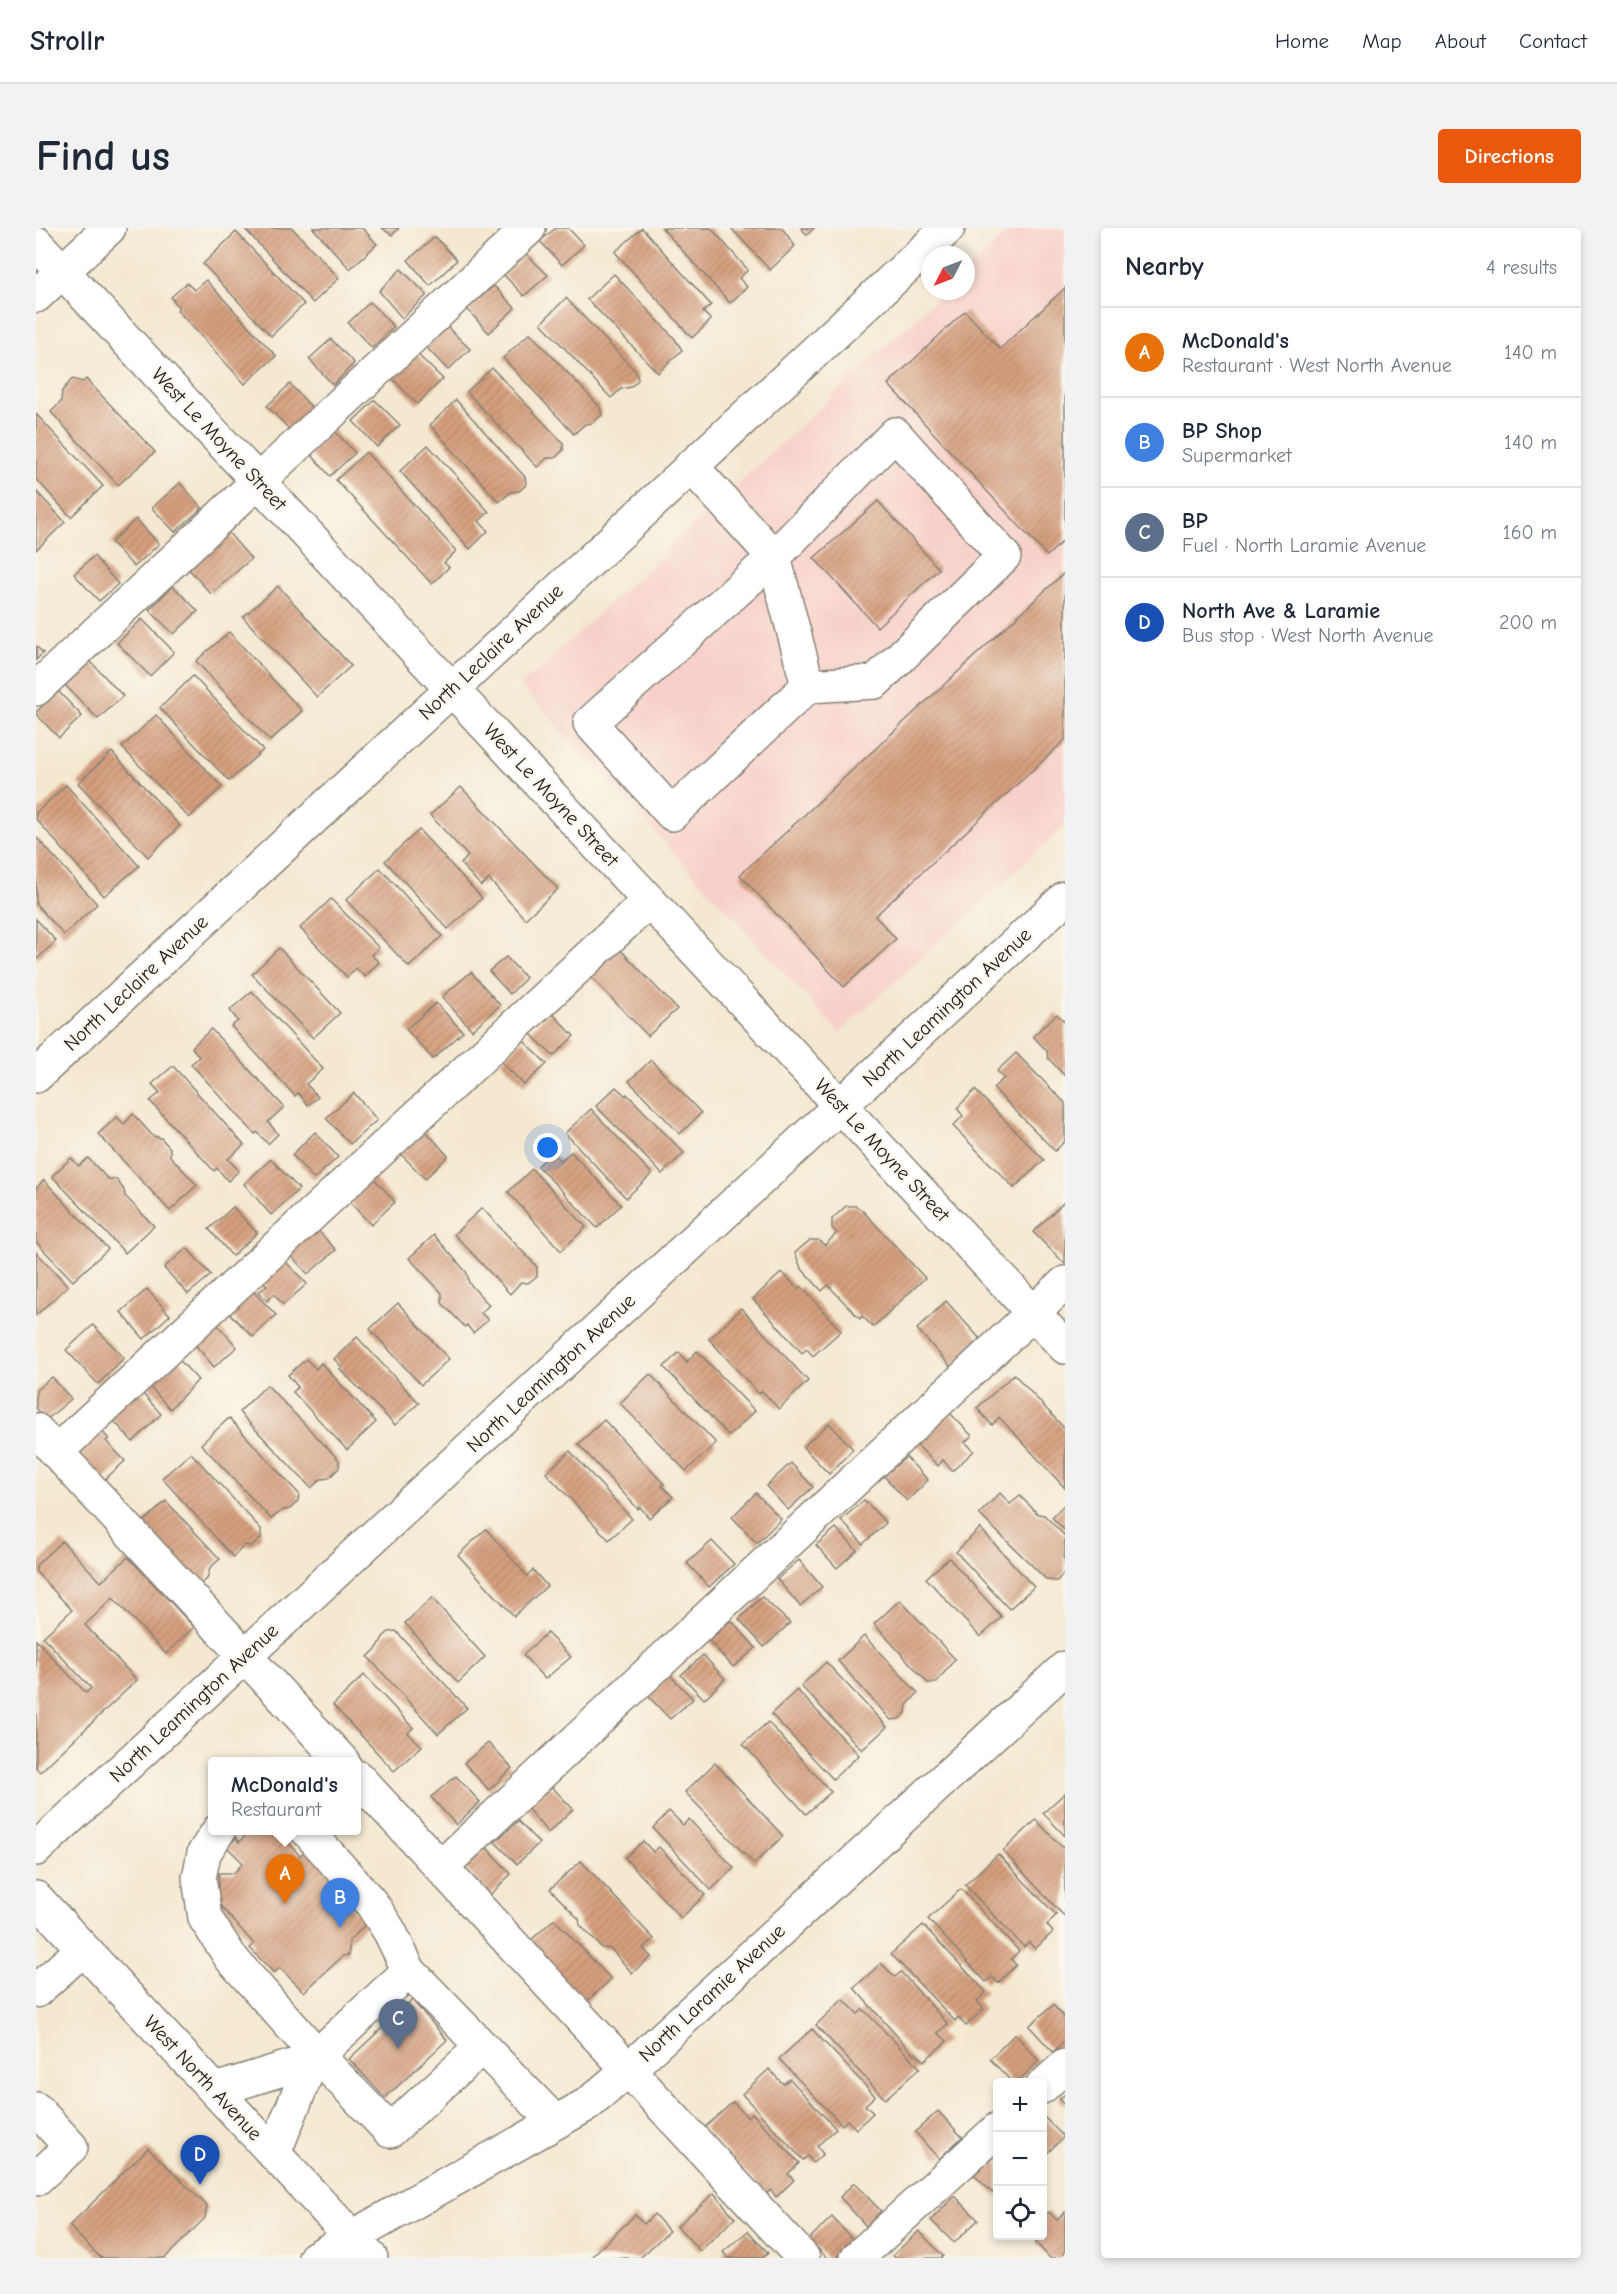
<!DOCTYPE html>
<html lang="en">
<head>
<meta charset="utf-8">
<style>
	body { margin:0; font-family:"Comic Neue",sans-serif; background:#f2f2f3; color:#1f2937 }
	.controls { position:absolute; right:18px; bottom:18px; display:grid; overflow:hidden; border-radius:6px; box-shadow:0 3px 9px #0003 }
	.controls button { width:54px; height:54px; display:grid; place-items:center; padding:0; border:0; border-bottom:2px solid #e0e1e3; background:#fff; color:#1f2937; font:30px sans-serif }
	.compass { position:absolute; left:885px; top:18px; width:54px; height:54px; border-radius:50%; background:#fff; box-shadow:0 3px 9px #0003; rotate:228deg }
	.you { position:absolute; left:512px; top:920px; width:21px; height:21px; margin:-15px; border:4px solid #fff; border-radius:50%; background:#1a73e8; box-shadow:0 0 0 9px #1a73e833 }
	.badge { display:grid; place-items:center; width:39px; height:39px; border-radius:50%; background:#ea580c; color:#fff; font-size:20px; font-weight:700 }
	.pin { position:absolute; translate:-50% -50px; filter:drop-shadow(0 2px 3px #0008) }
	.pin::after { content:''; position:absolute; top:32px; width:21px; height:18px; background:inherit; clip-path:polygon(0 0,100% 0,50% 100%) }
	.popup { position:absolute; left:172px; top:1529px; width:153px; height:78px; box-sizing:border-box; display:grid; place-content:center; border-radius:6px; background:#fff; filter:drop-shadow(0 2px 4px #0005); font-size:20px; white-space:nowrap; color:#747a83 }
	.popup b { font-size:22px; color:#1f2937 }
	.popup::after { content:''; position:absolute; left:50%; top:100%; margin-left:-12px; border:12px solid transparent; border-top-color:#fff }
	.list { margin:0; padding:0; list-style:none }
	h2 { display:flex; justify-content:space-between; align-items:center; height:78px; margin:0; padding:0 24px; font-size:26px }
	h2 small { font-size:20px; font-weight:400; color:#747a83 }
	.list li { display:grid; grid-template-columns:39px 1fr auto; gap:18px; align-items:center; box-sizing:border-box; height:90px; padding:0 24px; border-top:2px solid #e0e1e3 }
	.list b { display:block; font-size:22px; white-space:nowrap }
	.list p { margin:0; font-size:20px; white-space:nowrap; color:#747a83 }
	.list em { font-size:20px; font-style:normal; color:#747a83 }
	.icon { flex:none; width:33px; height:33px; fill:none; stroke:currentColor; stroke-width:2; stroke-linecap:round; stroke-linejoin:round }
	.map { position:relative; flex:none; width:1029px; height:2030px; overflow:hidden; border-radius:6px }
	header { display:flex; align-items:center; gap:36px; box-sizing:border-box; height:84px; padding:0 30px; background:#fff; border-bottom:2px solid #e0e1e3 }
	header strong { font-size:28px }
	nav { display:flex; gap:33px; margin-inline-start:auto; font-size:21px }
	.intro { display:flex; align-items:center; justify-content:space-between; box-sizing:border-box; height:144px; padding:0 36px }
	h1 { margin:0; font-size:42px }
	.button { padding:15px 27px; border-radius:6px; background:#ea580c; color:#fff; font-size:21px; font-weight:700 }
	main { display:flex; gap:36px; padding:0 36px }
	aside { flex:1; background:#fff; border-radius:6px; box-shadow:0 3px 9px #0003 }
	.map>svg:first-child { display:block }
</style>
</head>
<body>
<header>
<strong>Strollr</strong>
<nav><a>Home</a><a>Map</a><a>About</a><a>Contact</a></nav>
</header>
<div class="intro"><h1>Find us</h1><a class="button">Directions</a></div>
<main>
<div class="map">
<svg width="1029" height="2030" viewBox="0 0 1029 2030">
	<defs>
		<pattern id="building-hatch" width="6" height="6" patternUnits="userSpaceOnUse" patternTransform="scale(1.5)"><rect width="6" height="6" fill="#d59f7e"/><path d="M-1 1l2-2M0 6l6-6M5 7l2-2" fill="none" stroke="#b6886c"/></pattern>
	</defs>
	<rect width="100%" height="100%" fill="#fbf7ec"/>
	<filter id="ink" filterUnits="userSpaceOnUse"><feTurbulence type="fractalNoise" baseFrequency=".0167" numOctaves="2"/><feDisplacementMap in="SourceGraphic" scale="12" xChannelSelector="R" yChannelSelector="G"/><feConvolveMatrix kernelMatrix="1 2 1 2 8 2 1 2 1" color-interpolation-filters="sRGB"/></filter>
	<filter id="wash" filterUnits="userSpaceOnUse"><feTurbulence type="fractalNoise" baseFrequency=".008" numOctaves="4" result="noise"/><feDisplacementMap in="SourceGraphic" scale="24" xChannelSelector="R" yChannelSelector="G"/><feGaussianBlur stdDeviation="1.35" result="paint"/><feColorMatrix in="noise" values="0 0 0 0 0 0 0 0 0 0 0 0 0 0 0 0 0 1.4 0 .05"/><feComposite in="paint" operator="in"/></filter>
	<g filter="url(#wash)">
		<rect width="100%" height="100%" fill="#f4e8d0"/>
		<!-- built -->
		<path fill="#f7d1c9" d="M977 0H1029V598L803 805 485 458 909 63H930V44Z"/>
		<g id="blocks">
			<!-- building -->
			<g fill="url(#building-hatch)">
				<path d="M208 0H256L303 50 277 75Z"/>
				<path d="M277 0H326L341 16 314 41Z"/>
				<path d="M346 0H363L356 7Z"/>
				<path d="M520 0H532L548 17 526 37 504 13Z"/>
				<path d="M606 0 675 77 667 84 675 92 656 110 579 24Z"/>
				<path d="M626 0H675L712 42 703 50 711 59 694 75Z"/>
				<path d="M695 0H746L759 18 734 42Z"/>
				<path d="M765 0H778L771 7Z"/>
				<path d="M200 4 268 76 235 108 167 36Z"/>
				<path d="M399 9 421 32 394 58 372 32Z"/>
				<path d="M490 26 512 47 488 68 468 47Z"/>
				<path d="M365 41 391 67 366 90 343 63Z"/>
				<path d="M578 46 639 111 646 122 622 145 551 71Z"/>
				<path d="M170 52 240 128 209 156 141 82 143 80 135 69 151 55 158 62Z"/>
				<path d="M458 58 479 80 453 105 431 81Z"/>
				<path d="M1029 60V311L1011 328 852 156 929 83 964 121Z"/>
				<path d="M530 70 601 145 602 152 595 159 585 161 575 170 505 95Z"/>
				<path d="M334 74 358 99 336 120 312 95Z"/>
				<path d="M410 98 434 121 412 142 390 119Z"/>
				<path d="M494 105 564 179 566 187 556 195 549 196 538 206 467 130Z"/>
				<path d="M295 111 318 135 297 157 273 131Z"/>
				<path d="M378 123 407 151 381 176 353 147Z"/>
				<path d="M456 140 527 215V222L519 230H511L501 239 431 164Z"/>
				<path d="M36 151 47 154 50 151 119 224 82 257 15 184 25 174 26 163Z"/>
				<path d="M254 156 276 180 254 202 231 178Z"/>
				<path d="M339 172 364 197 341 219 317 193Z"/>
				<path d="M420 172 489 249 490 257 483 263 475 264 463 274 394 197Z"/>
				<path d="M0 186 67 258 35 289 0 251Z"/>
				<path d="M297 201 319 225 294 248 274 225Z"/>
				<path d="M392 217 453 284 443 293 452 303 434 321 364 243Z"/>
				<path d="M330 224 420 323 408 335 413 339 396 356 300 252Z"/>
				<path d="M144 255 166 280 139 304 116 280Z"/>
				<path d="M0 263 29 294 0 322Z"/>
				<path d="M842 273 903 341 841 399 778 330Z"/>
				<path d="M100 291 123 316 98 339 75 314Z"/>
				<path d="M191 303 215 331 175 366 151 339Z"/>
				<path d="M58 328 82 356 63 373 38 346Z"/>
				<path d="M1029 344V512L839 688 860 711 808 759 704 647Z"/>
				<path d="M137 358 162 383 138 406 113 382Z"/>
				<path d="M242 358 315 438 281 469 207 389Z"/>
				<path d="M106 391 138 424 114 448 81 415Z"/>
				<path d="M193 404 266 483 234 513 160 433Z"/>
				<path d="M0 418 7 425 0 432Z"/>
				<path d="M54 433 87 468 62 491 29 457Z"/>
				<path d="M157 448 227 522 193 553 124 480Z"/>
				<path d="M22 463 46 488 23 510 0 486V484Z"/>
				<path d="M120 487 186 559 153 590 86 519Z"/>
				<path d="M76 524 144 598 112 629 42 555Z"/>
				<path d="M30 557 103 638 68 668 0 591V585Z"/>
				<path d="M425 559 522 661 489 691 453 651 445 658 425 636 432 628 394 587Z"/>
				<path d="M383 602 446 670 412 701 349 633Z"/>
				<path d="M0 609 61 676 28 707 0 676Z"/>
				<path d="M344 640 406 708 373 739 310 672Z"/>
				<path d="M295 671 343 720 335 727 343 734 329 749 320 740 311 749 264 700Z"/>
				<path d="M0 691 20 713 0 732Z"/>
				<path d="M578 715 641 781 612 808 549 743Z"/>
				<path d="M243 720 304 785 277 810 216 746Z"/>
				<path d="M470 729 490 750 474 766 453 743Z"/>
				<path d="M435 744 464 777 436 802 406 769Z"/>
				<path d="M216 763 287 841 270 856 282 869 272 877 262 865 259 868 195 798 202 793 194 782Z"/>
				<path d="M400 775 427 804 397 831 370 801Z"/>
				<path d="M514 783 538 808 517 828 493 804Z"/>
				<path d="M1021 786 1029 794V848L1012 830 1011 823 997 808Z"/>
				<path d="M175 801 248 879 232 894 242 906 232 916 221 904 219 906 155 836 163 829 156 819Z"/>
				<path d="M487 812 511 836 488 857 465 833Z"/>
				<path d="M980 825 1029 875V913L1019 923 957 860 968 850 961 843Z"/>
				<path d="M615 832 665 885 644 906 593 853Z"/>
				<path d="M137 838 208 917 192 931 203 943 192 953 181 940 178 943 114 873 124 865 116 856Z"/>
				<path d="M580 859 590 868 591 866 648 925 626 946 560 878Z"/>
				<path d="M939 862 1008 932 978 960 917 898 927 888 921 880Z"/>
				<path d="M318 865 341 892 314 916 290 890Z"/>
				<path d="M555 881 616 946 590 970 529 905Z"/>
				<path d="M97 886 117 908 125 910 134 920V928L161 957 134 983 62 906 81 889 88 896Z"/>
				<path d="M389 902 412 928 389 951 364 925Z"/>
				<path d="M279 904 302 929 278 951 256 927Z"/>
				<path d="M516 924 524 933 535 924 585 977 561 1000 502 938Z"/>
				<path d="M35 930 43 938 52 930 72 951H80L88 962 89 968 118 998 89 1025 16 948Z"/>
				<path d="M235 931 263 961 235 987 208 956Z"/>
				<path d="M496 941 550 999 525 1023 472 964Z"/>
				<path d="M336 948 359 974 335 997 311 971Z"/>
				<path d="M8 952 72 1021 37 1053 0 1014V960Z"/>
				<path d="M1029 973V1036L997 1004Z"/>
				<path d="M810 978H819L826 982 889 1050 837 1099 826 1088 824 1091 792 1057 786 1063 765 1040 759 1025 774 1012H782L789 1017 801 1005 796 1000V991Z"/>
				<path d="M197 979 221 1005 196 1028 173 1001Z"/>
				<path d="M446 980 501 1039V1048L492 1055 485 1054 474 1066 418 1006Z"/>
				<path d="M275 995 300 1022 272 1046 247 1019Z"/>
				<path d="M398 1007 431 1045 433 1055 453 1077 445 1085 452 1092 437 1105 431 1097 429 1099 406 1075V1065L373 1030Z"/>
				<path d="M151 1020 175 1047 152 1066 128 1040Z"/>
				<path d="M0 1024 32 1058 0 1087Z"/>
				<path d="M248 1032 271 1056 247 1077 238 1066 231 1073 223 1064 231 1057 226 1053Z"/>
				<path d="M746 1044 762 1061 765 1058 805 1103 777 1128 771 1121 766 1125 717 1071Z"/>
				<path d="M111 1061 134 1087 108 1111 85 1084Z"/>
				<path d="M215 1061 240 1087 217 1109 191 1083Z"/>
				<path d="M910 1073 945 1112 915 1139 881 1101Z"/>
				<path d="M362 1075 413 1131 385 1157 334 1101Z"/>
				<path d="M705 1080 772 1153 743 1181 726 1163 723 1166 673 1111Z"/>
				<path d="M179 1094 201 1119 178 1139 157 1114Z"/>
				<path d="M57 1097 88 1130 62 1156 30 1122Z"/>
				<path d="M321 1109 383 1175 359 1197 304 1141 306 1139 298 1131Z"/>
				<path d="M661 1123 719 1183 693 1208 628 1139 643 1124 651 1134Z"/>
				<path d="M137 1125 162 1152 134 1181 107 1151Z"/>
				<path d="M270 1131 280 1141 285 1135 340 1194 311 1222 257 1164 262 1159 252 1147Z"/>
				<path d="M614 1146 680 1215 650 1243 584 1175Z"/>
				<path d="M978 1146 1029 1201V1260L963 1189 956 1197 941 1180Z"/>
				<path d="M16 1149 35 1171 10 1192 0 1180V1162Z"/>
				<path d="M99 1157 125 1186 97 1214 69 1183Z"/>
				<path d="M231 1157 303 1232V1240L293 1250 285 1251 275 1260 203 1184Z"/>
				<path d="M913 1184 936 1208 929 1214 938 1223 916 1243 907 1232 902 1238 879 1215Z"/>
				<path d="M193 1190 263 1266 262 1273 254 1281 247 1282 235 1291 165 1216Z"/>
				<path d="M568 1192 628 1256 626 1258 637 1269 613 1290 604 1279 602 1281 542 1216Z"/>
				<path d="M793 1195 817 1221 793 1246 767 1219Z"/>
				<path d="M63 1200 73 1211 70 1213 89 1233 66 1254 38 1222Z"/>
				<path d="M534 1223 596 1291 573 1312 510 1245Z"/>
				<path d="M155 1225 225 1301V1310L216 1318 209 1317 197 1329 126 1250Z"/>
				<path d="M870 1229 892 1252 871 1273 848 1248Z"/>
				<path d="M755 1235 777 1259 752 1282 730 1258Z"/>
				<path d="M720 1265 745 1291 721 1315 696 1289Z"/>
				<path d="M964 1265 974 1276 984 1268 1002 1286 1008 1287 1029 1308V1327L1027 1329 1029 1332V1344L1021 1353 1011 1352 943 1286Z"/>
				<path d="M828 1272 850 1295 827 1316 805 1292Z"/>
				<path d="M130 1273 184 1331 174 1340 171 1351 165 1356 103 1298Z"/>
				<path d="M1029 1276V1303L1016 1289Z"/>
				<path d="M800 1300 821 1322 801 1340 780 1317Z"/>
				<path d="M944 1300 998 1359 973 1381 920 1324Z"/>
				<path d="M450 1301 491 1348 497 1342 511 1358 478 1388 422 1327Z"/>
				<path d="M26 1313 65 1354 92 1329 158 1399 130 1426 77 1370 49 1397 101 1452 4 1544 0 1540V1412L50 1465 55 1460 7 1409 36 1382 0 1344V1337Z"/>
				<path d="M676 1313 698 1336 673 1359 651 1335Z"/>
				<path d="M913 1330 966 1389 944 1409 890 1350Z"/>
				<path d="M763 1332 786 1359 764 1378 741 1351Z"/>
				<path d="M726 1369 754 1395 728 1419 703 1391Z"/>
				<path d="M396 1370 449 1429 422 1455 369 1395Z"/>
				<path d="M864 1372 919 1431 900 1455H892L838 1396Z"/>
				<path d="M695 1392 720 1420 697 1439 673 1413Z"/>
				<path d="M360 1403 431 1480 402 1506 332 1429 342 1419 347 1409 353 1404Z"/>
				<path d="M511 1405 535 1429 509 1451 487 1427Z"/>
				<path d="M828 1408 882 1465 871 1477 870 1485 863 1491 855 1492 802 1433Z"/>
				<path d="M667 1427 689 1451 668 1471 645 1447Z"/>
				<path d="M790 1434 851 1499 826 1522 765 1458Z"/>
				<path d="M328 1447 377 1500 372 1505 386 1518 358 1543 297 1477Z"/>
				<path d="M634 1447 657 1471 634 1491 612 1468Z"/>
				<path d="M761 1462 823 1527 797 1551 735 1486Z"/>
				<path d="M732 1494 795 1564 770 1586 707 1516Z"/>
				<path d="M452 1515 476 1540 453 1562 428 1535Z"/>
				<path d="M679 1535 747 1608 718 1636 649 1564Z"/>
				<path d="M420 1548 444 1574 420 1597 395 1569Z"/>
				<path d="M514 1557 537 1581 512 1605 491 1580Z"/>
				<path d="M1029 1565V1608L1007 1585Z"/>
				<path d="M633 1583 647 1597 653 1591 698 1640 675 1662 617 1600Z"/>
				<path d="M1000 1592 1029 1622V1689L967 1623Z"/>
				<path d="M482 1593 503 1615 481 1636 459 1614Z"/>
				<path d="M215 1602H237L241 1608 245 1605 264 1628 272 1620 314 1663V1678L331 1695 313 1713V1727L307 1728 268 1764 244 1740 238 1745 214 1720 218 1716 181 1674 183 1645H198L207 1635 191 1619 200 1610 203 1614Z"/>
				<path d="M607 1613 617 1624 623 1619 669 1667 645 1690 589 1630Z"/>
				<path d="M451 1620 475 1646 454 1667 429 1640Z"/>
				<path d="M962 1626 1020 1687 1011 1697 1017 1704 999 1721 993 1714 988 1719 929 1657Z"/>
				<path d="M545 1633 618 1711 607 1720 615 1729 596 1745 575 1721 566 1720 544 1697 543 1691 514 1661Z"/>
				<path d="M925 1661 983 1723 975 1731 980 1737 962 1755 956 1749 950 1754 892 1691Z"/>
				<path d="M518 1691 575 1751 549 1775 492 1715Z"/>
				<path d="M887 1697 950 1764 941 1773 948 1781 930 1798 922 1789 919 1793 855 1726Z"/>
				<path d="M845 1735 859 1749 865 1744 912 1796 902 1805 911 1813 888 1833 880 1825 878 1827 818 1760Z"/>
				<path d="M807 1771 822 1786 827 1781 884 1840 849 1871 780 1797Z"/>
				<path d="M376 1772 411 1812 349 1870 313 1831Z"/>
				<path d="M1017 1777 1029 1790V1813L1017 1824 993 1798Z"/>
				<path d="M776 1801 839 1868 829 1877 837 1885 820 1901 811 1892 806 1897 743 1831Z"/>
				<path d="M979 1806 1003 1833 981 1854H976L954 1831Z"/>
				<path d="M733 1841 747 1856 754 1851 800 1901 781 1918 787 1926 777 1935 772 1928 767 1932 706 1866Z"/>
				<path d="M1029 1866V1878L1023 1871Z"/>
				<path d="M697 1874 711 1889 716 1885 763 1935 752 1946 758 1952 740 1969 735 1962 730 1966 668 1900Z"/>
				<path d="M902 1883 926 1909 903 1931 879 1904Z"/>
				<path d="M1006 1887 1028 1909 1006 1930Z"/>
				<path d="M112 1920 171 1978 169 1990 129 2030H65L33 1998Z"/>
				<path d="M960 1926 962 1928V1970L938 1947Z"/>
				<path d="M818 1955 845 1983 830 1998 804 1969Z"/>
				<path d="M678 1965 699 1990 664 2023 641 1998Z"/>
				<path d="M919 1968 942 1992 918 2015 895 1992Z"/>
				<path d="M1013 1984 1021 1992 1029 1984V2030H1014L1000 2015 1003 2008H1006V1989Z"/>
				<path d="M618 1986 633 2003 604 2030H554L599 1987 608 1996Z"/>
				<path d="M796 1989 818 2013 800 2030H791L773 2011Z"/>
				<path d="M712 2003 732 2025 727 2030H692L687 2024Z"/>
				<path d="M883 2003 907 2028 905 2030H859L857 2027Z"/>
			</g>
		</g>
	</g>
	<g filter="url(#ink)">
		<use href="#blocks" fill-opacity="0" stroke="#888276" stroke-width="1.5"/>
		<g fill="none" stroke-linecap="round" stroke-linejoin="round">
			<!-- minor casing -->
			<g stroke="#888276" stroke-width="36">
				<g id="minor">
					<path d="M0 15 1029 1119"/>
					<path d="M0 68 73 0"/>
					<path d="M859 206 968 328 839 454 772 458 636 586 554 495 738 329Z"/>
					<path d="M655 238 738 329 772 458"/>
					<path d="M0 461 493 0"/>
					<path d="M0 848 912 0"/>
					<path d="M0 1202 307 1534"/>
					<path d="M20 1224 613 673"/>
					<path d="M321 1549 767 2030"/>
					<path d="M183 1602 168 1625 163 1650 169 1690 195 1730 281 1827 354 1903 446 1819"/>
					<path d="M271 1602 336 1676 354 1704 373 1743"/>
					<path d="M0 1621 1029 670"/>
					<path d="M405 1639 1029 1055"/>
					<path d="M0 1763 46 1722"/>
					<path d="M1006 1859 1029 1838"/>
					<path d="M179 1862 276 1832 373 1743 519 1894"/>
					<path d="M0 1881 35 1919 0 1951"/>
					<path d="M238 1925 276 1832"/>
					<path d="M279 2030 552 1876 592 1842 1029 1440"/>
					<path d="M821 2030 962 1901"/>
				</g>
			</g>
			<!-- major casing -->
			<g stroke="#888276" stroke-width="36">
				<path id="major" d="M0 1670 335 2030"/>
			</g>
			<!-- minor -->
			<use href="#minor" stroke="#fff" stroke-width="33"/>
			<!-- major -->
			<use href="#major" stroke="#fff" stroke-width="33"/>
		</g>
	</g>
	<g text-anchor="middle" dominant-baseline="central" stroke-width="4.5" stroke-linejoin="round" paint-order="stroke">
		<!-- street labels -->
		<g font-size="20" fill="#1c1c1c" stroke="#fbf7ec">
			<text transform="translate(183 211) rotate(47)">West Le Moyne Street</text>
			<text transform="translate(455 424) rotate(-43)">North Leclaire Avenue</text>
			<text transform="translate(515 567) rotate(47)">West Le Moyne Street</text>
			<text transform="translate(100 755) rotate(-43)">North Leclaire Avenue</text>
			<text transform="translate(911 779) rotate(-43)">North Leamington Avenue</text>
			<text transform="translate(846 922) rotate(47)">West Le Moyne Street</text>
			<text transform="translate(515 1145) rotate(-43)">North Leamington Avenue</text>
			<text transform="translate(158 1475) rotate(-43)">North Leamington Avenue</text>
			<text transform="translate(676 1765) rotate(-43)">North Laramie Avenue</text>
			<text transform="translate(167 1850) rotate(47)">West North Avenue</text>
		</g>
	</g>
</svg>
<div class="controls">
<button>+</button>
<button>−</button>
<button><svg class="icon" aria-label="locate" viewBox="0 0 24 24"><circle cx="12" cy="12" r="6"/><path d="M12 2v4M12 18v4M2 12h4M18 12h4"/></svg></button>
</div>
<svg class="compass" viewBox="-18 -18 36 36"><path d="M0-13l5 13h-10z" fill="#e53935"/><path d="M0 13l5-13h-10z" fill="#747a83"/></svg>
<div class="you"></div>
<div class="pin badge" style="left:249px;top:1676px;background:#e8710a">A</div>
<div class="popup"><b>McDonald's</b>Restaurant</div>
<div class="pin badge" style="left:304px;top:1700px;background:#3f7fe0">B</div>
<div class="pin badge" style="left:362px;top:1821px;background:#5c6f8a">C</div>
<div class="pin badge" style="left:164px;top:1957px;background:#1a4fb4">D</div>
</div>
<aside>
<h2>Nearby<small>4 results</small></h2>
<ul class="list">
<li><span class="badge" style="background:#e8710a">A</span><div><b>McDonald's</b><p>Restaurant · West North Avenue</p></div><em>140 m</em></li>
<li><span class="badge" style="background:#3f7fe0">B</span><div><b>BP Shop</b><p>Supermarket</p></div><em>140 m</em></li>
<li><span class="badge" style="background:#5c6f8a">C</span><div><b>BP</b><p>Fuel · North Laramie Avenue</p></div><em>160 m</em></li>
<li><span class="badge" style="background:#1a4fb4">D</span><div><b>North Ave &amp; Laramie</b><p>Bus stop · West North Avenue</p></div><em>200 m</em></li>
</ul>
</aside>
</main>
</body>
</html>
